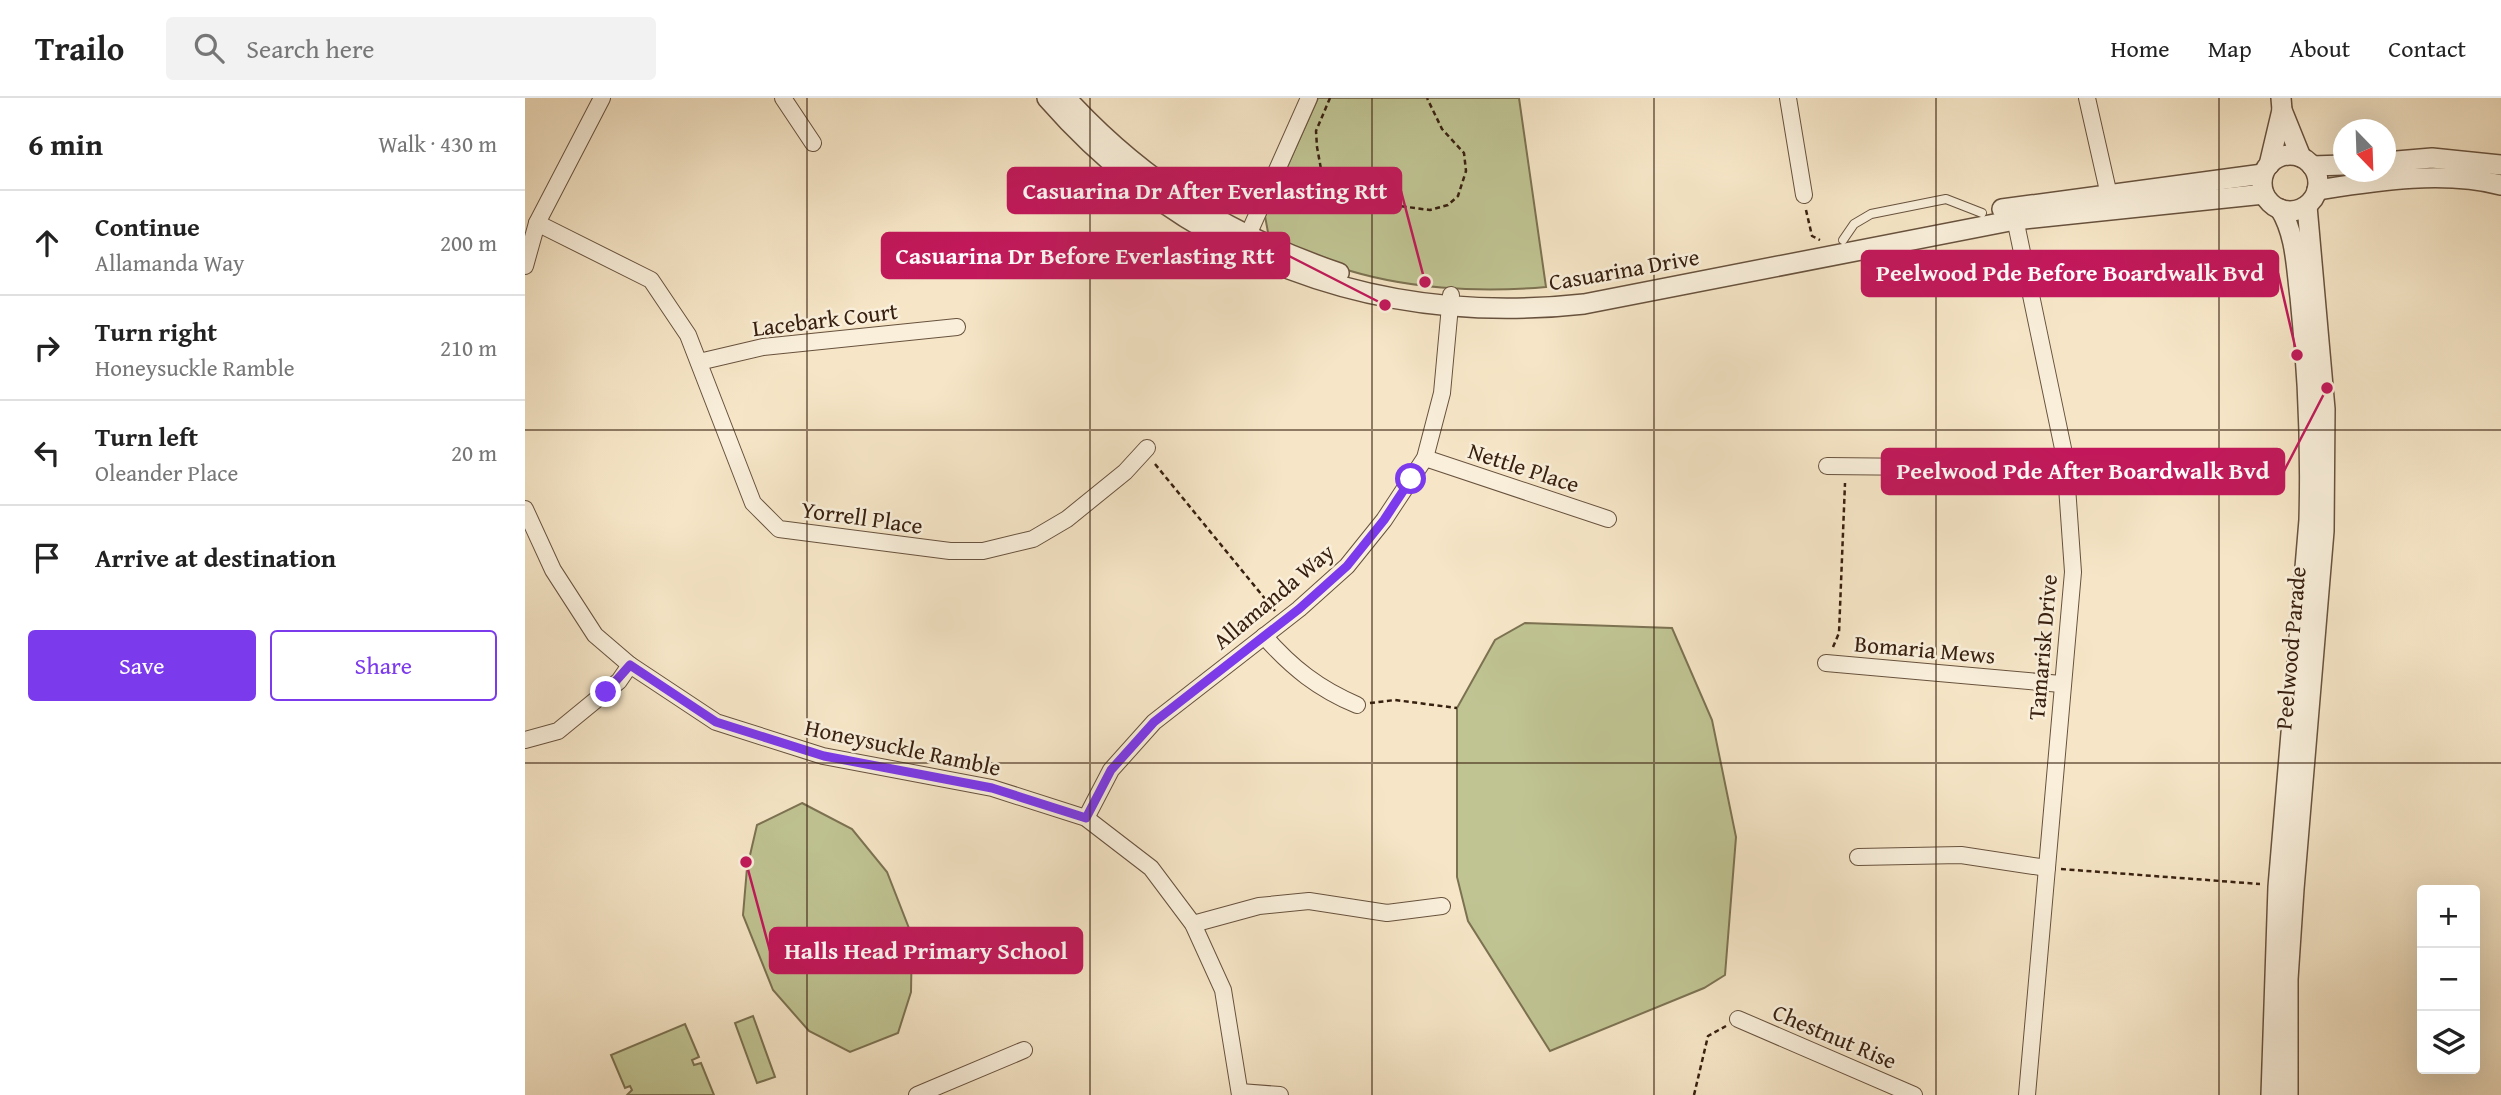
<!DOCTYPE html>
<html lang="en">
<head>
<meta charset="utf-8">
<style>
	body { margin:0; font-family:"Gentium Book Plus",serif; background:#f2f2f2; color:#222 }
	.controls { position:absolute; right:21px; bottom:21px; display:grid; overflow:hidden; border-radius:7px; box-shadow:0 7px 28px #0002 }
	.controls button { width:63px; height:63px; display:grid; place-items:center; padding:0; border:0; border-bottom:2px solid #e0e0e0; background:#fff; color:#222; font:35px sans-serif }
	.compass { position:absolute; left:1808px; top:21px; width:63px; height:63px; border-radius:50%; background:#fff; box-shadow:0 7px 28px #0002; rotate:157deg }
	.stop { position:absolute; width:21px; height:21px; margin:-16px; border:5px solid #7c3aed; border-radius:50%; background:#fff }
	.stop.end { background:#7c3aed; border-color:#fff; box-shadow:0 2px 7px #0008 }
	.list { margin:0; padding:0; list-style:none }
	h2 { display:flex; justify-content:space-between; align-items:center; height:91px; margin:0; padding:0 28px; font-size:30px }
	h2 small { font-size:23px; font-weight:400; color:#767676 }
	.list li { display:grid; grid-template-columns:46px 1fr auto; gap:21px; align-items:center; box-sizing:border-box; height:105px; padding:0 28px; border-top:2px solid #e0e0e0 }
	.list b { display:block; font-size:26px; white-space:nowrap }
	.list p { margin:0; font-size:23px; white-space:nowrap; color:#767676 }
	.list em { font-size:23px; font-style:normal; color:#767676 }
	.actions { display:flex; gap:14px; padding:21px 28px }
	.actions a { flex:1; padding:16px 0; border:2px solid #7c3aed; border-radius:7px; text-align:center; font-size:24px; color:#7c3aed }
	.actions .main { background:#7c3aed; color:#fff }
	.icon { flex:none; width:38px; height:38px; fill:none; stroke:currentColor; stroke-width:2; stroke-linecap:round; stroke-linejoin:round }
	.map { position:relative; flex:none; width:1976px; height:997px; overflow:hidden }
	header { display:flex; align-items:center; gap:42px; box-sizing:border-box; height:98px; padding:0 35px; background:#fff; border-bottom:2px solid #e0e0e0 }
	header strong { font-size:33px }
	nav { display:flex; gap:38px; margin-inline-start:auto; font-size:24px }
	.search { width:490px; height:63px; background:#f2f2f2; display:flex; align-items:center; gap:18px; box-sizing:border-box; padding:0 24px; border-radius:7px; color:#767676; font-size:26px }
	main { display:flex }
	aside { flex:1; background:#fff }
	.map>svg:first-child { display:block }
</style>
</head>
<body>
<header>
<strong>Trailo</strong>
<div class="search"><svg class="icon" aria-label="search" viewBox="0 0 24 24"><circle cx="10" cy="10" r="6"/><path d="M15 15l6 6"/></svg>Search here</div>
<nav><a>Home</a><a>Map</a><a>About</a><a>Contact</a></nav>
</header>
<main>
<aside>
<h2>6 min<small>Walk · 430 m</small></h2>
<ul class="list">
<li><svg class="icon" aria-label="ahead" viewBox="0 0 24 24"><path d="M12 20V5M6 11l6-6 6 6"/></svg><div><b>Continue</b><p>Allamanda Way</p></div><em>200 m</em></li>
<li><svg class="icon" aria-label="right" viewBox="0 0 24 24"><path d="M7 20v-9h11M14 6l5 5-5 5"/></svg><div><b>Turn right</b><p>Honeysuckle Ramble</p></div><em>210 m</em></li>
<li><svg class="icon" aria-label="left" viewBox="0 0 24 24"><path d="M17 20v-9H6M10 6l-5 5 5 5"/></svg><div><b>Turn left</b><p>Oleander Place</p></div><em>20 m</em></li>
<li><svg class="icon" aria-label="arrive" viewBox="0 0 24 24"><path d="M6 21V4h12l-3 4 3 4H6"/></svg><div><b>Arrive at destination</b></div></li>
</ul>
<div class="actions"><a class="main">Save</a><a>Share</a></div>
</aside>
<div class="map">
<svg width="1976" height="997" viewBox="0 0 1976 997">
	<rect width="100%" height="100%" fill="#f6e6c7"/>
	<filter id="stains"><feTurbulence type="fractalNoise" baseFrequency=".00286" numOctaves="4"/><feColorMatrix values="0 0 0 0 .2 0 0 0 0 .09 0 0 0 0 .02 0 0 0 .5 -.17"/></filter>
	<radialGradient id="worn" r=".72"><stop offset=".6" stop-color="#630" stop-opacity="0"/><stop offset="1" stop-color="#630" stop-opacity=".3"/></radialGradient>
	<!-- green -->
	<g fill="#c0c493" stroke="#7c7252" stroke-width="2">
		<path d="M793 0H994L1021 189C954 195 878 191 813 169 790 161 767 149 744 140L740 118Z"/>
		<path d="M1000 525 1147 530 1187 622 1211 739 1200 877 1179 890 1025 953 943 823 932 779V610L970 542Z"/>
		<path d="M277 705 327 731 362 774 387 838 386 894 373 935 325 954 284 933 248 892 218 817 222 770 232 727Z"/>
		<path d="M228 918 250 979 232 985 210 925Z"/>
		<path d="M160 926 174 959 167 962 169 967 176 965 189 997H102L107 992 105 988 100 990 86 957Z"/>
	</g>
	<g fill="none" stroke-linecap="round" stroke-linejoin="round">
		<!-- service casing -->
		<g stroke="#68523e" stroke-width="10">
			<path id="service" d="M1318 142 1329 126 1346 116 1421 101 1457 115"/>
		</g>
		<!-- minor casing -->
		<g stroke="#68523e" stroke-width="18">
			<g id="minor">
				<path d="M258 0 288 45"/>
				<path d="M1263 0 1279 97"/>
				<path d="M1562 0 1586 106"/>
				<path d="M1488 111 1540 360 1548 474 1502 997"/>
				<path d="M12 125 126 182 163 237 228 405 254 431 425 453H458L508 441 542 421 600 374 622 350"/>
				<path d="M719 146 784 0"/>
				<path d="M0 168 12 125 77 0"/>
				<path d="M174 264 238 249 432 229"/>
				<path d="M900 360 1083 421"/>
				<path d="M1302 368 1493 370 1540 360"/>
				<path d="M0 411 28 472 70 537 105 567 191 624 298 658 467 690 561 720 626 770 668 826 698 892 715 997"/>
				<path d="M739 538C767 570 794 591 832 607"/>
				<path d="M1301 565 1536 586"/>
				<path d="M0 642 33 633 94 583 105 567"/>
				<path d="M561 720 586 672 629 624 774 511 822 468 859 422 900 360 917 295 926 197"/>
				<path d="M1333 759 1436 757 1522 770"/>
				<path d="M668 826 734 808 784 803 862 815 917 808"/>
				<path d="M1213 921 1389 997"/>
				<path d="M715 994 755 997"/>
				<path d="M392 997 499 952"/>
			</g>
		</g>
		<!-- tertiary casing -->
		<g stroke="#68523e" stroke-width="22">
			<g id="tertiary">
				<path d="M522 0C661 159 851 229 1059 206L1490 122 1739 96"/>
				<path d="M541 0C619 85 706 138 814 175"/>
				<path d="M1756 0 1757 12 1776 59"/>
				<circle cx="1765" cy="85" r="28"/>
				<path d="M1860 64 1907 60 1976 67"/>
				<path d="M1744 67 1757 12"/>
				<path d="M1787 68 1818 67"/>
				<path d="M1792 92C1851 83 1917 72 1976 87"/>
				<path d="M1477 111 1738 76"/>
				<path d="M1746 997 1753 789 1784 422C1786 347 1783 274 1775 199 1771 169 1771 137 1755 111"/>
				<path d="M1763 997V881L1769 791 1799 433 1800 311 1782 108"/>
			</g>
		</g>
		<!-- path -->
		<g stroke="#382010" stroke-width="2.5" stroke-dasharray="5 3.5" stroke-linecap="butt">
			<path d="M805 0 791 33 792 49 796 71 809 92 821 101 905 112 923 107 933 98 941 73 939 55 917 31 902 0"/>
			<path d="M1281 112 1287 138 1295 142"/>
			<path d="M630 366 750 513"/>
			<path d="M1308 549 1314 535 1320 385"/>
			<path d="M845 605 870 602 932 610"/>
			<path d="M1536 771 1735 786"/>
			<path d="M1169 997 1183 938 1201 928"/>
		</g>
		<!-- service -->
		<use href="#service" stroke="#f9efdb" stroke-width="8"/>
		<!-- minor -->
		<use href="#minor" stroke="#f9efdb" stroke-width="16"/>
		<!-- tertiary -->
		<use href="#tertiary" stroke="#f9efdb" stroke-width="19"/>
	</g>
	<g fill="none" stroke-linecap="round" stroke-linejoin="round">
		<!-- route -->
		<path stroke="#7c3aed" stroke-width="9" d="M81 594 105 567 191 624 299 658 467 690 561 720 586 672 629 624 774 511 822 468 859 422 886 381"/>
	</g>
	<!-- grid -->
	<path fill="none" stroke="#382010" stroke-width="2" stroke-opacity="0.55" d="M282 0V997M565 0V997M847 0V997M1129 0V997M1411 0V997M1694 0V997M0 332H1976M0 665H1976"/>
	<g text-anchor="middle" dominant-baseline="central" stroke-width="5" stroke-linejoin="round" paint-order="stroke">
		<!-- street labels -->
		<g font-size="23" fill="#382010" stroke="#f9efdb">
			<text transform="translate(1099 171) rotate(-10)">Casuarina Drive</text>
			<text transform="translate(300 221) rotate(-7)">Lacebark Court</text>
			<text transform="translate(999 369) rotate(18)">Nettle Place</text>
			<text transform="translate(337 419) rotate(8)">Yorrell Place</text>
			<text transform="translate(748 498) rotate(-40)">Allamanda Way</text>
			<text transform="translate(1517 549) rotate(-85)">Tamarisk Drive</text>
			<text transform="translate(1765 550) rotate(-85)">Peelwood Parade</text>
			<text transform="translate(1400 551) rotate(5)">Bomaria Mews</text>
			<text transform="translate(378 649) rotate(12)">Honeysuckle Ramble</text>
			<text transform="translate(1310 938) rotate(23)">Chestnut Rise</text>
		</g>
	</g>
	<!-- callouts -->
	<path fill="none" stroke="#c2185b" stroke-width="2.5" d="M900 184L876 93M860 207L764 158M1772 257L1753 175M1802 290L1759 373M221 764L245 853"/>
	<g fill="#c2185b" stroke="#f9efdb" stroke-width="2.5">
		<circle cx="900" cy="184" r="7"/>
		<circle cx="860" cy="207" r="7"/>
		<circle cx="1772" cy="257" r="7"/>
		<circle cx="1802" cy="290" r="7"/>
		<circle cx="221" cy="764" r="7"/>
	</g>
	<g fill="#c2185b" stroke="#c2185b" stroke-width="2.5">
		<rect x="483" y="70" width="393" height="45" rx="7"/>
		<rect x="357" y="135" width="407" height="45" rx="7"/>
		<rect x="1337" y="153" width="416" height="45" rx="7"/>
		<rect x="1357" y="351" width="402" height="45" rx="7"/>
		<rect x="245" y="830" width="312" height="45" rx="7"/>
	</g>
	<g font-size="24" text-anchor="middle" font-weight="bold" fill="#fff">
		<text x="680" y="101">Casuarina Dr After Everlasting Rtt</text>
		<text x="560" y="166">Casuarina Dr Before Everlasting Rtt</text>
		<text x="1545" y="183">Peelwood Pde Before Boardwalk Bvd</text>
		<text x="1558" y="381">Peelwood Pde After Boardwalk Bvd</text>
		<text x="401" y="861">Halls Head Primary School</text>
	</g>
	<rect width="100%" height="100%" filter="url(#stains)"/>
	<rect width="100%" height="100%" fill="url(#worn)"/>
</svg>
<div class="controls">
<button>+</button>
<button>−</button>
<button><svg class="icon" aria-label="layers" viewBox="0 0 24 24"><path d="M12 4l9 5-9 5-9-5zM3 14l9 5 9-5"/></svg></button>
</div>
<svg class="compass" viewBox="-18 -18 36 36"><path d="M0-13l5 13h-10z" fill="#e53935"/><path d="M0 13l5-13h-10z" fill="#767676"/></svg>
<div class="stop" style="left:886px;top:381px"></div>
<div class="stop end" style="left:81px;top:594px"></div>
</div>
</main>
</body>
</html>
